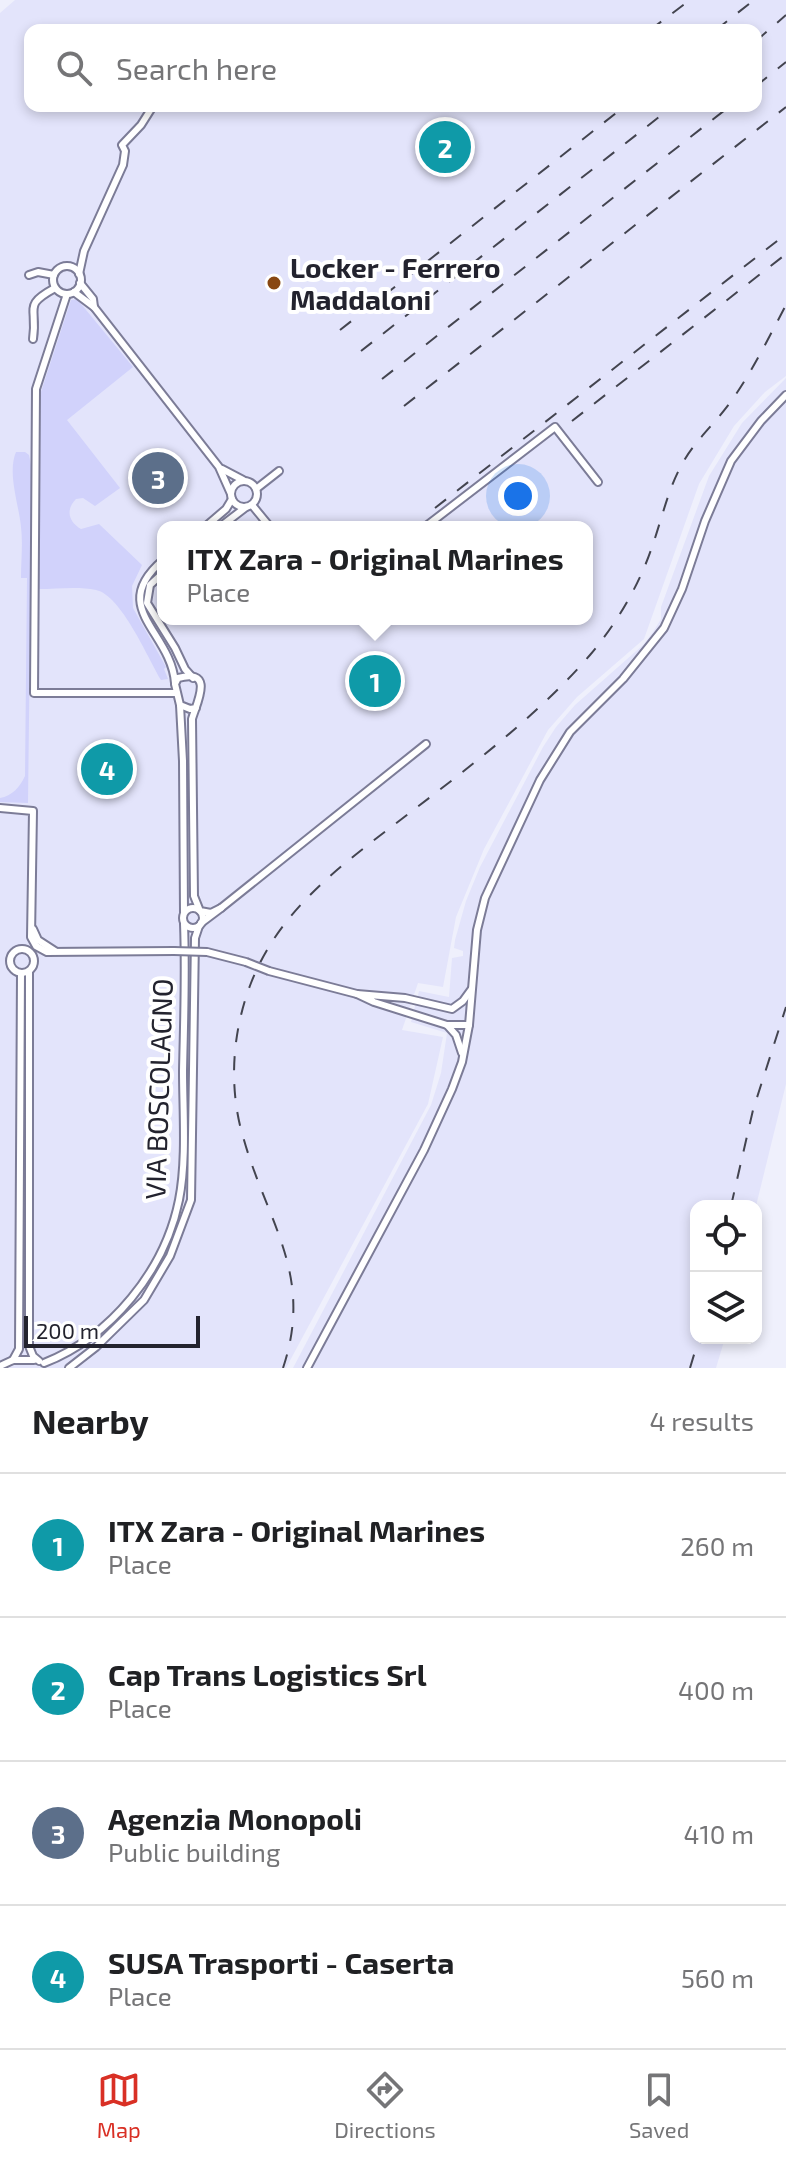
<!DOCTYPE html>
<html lang="en">
<head>
<meta charset="utf-8">
<style>
	body { margin:0; font-family:"Exo 2",sans-serif; background:#f6f6f6; color:#202124 }
	.controls { position:absolute; right:24px; bottom:24px; display:grid; overflow:hidden; border-radius:16px; box-shadow:0 4px 12px #0003 }
	.controls button { width:72px; height:72px; display:grid; place-items:center; padding:0; border:0; border-bottom:2px solid #e0e0e0; background:#fff; color:#202124; font:40px sans-serif }
	.scale { position:absolute; left:24px; bottom:20px; width:176px; box-sizing:border-box; padding-left:8px; border:4px solid #23232e; border-top:0; font-size:22px; line-height:28px; white-space:nowrap; color:#23232e; -webkit-text-stroke:6px #fff; paint-order:stroke }
	.you { position:absolute; left:518px; top:496px; width:28px; height:28px; margin:-20px; border:6px solid #fff; border-radius:50%; background:#1a73e8; box-shadow:0 0 0 12px #1a73e833 }
	.badge { display:grid; place-items:center; width:52px; height:52px; border-radius:50%; background:#d93025; color:#fff; font-size:26px; font-weight:700 }
	.pin { position:absolute; translate:-50% -50%; border:4px solid #fff; box-shadow:0 2px 8px #0006 }
	.popup { position:absolute; left:157px; top:521px; width:436px; height:104px; box-sizing:border-box; display:grid; place-content:center; border-radius:16px; background:#fff; filter:drop-shadow(0 2px 6px #0005); font-size:26px; white-space:nowrap; color:#757577 }
	.popup b { font-size:30px; color:#202124 }
	.popup::after { content:''; position:absolute; left:50%; top:100%; margin-left:-16px; border:16px solid transparent; border-top-color:#fff }
	.list { margin:0; padding:0; list-style:none }
	h2 { display:flex; justify-content:space-between; align-items:center; height:104px; margin:0; padding:0 32px; font-size:34px }
	h2 small { font-size:26px; font-weight:400; color:#757577 }
	.list li { display:grid; grid-template-columns:52px 1fr auto; gap:24px; align-items:center; box-sizing:border-box; height:144px; padding:0 32px; border-top:2px solid #e0e0e0 }
	.list b { display:block; font-size:30px; white-space:nowrap }
	.list p { margin:0; font-size:26px; white-space:nowrap; color:#757577 }
	.list em { font-size:26px; font-style:normal; color:#757577 }
	.icon { flex:none; width:44px; height:44px; fill:none; stroke:currentColor; stroke-width:2; stroke-linecap:round; stroke-linejoin:round }
	.map { position:relative; flex:none; width:786px; height:1368px; overflow:hidden }
	.search { position:absolute; background:#fff; box-shadow:0 4px 12px #0003; left:24px; right:24px; top:24px; height:88px; display:flex; align-items:center; gap:20px; box-sizing:border-box; padding:0 28px; border-radius:16px; color:#757577; font-size:30px }
	.sheet { height:680px; background:#fff }
	nav { display:flex; justify-content:space-around; align-items:center; box-sizing:border-box; height:112px; border-top:2px solid #e0e0e0; background:#fff; font-size:22px; color:#757577 }
	nav a { display:grid; justify-items:center; gap:4px }
	nav .on { color:#d93025 }
	.map>svg:first-child { display:block }
</style>
</head>
<body>
<div class="map">
<svg width="786" height="1368" viewBox="0 0 786 1368">
	<rect width="100%" height="100%" fill="#eff0fc"/>
	<!-- built -->
	<g fill="#e3e4fb" fill-rule="evenodd">
		<path d="M15 0H786V376L765 392 734 426 699 484 644 639 577 697 548 730 484 849 456 917 443 987 418 983 402 1030 443 1037 428 1104 286 1368H0V13ZM30 30H756V106H30ZM163 527H587V619H163Z"/>
		<path d="M786 378V1084L756 1206H696V1338H725L716 1368H293L431 1105 441 1073 447 1033 411 1022 419 991 449 997 452 958 463 956V951L454 948 455 940 466 901 480 867 543 747 556 727 575 705 643 645 653 632 661 619V607L709 476 742 423Z"/>
	</g>
	<!-- green -->
	<g fill="#d1d2fb">
		<path d="M77 299 133 367 67 420 120 488 95 506 83 498 76 499C65 510 69 522 81 529L99 524 142 565 132 586 133 608 166 667 164 669 168 679 161 680C148 658 121 595 96 590 78 586 57 589 39 589V398L71 300Z"/>
		<path d="M16 452H25L29 455 32 470 28 803 0 802V798C12 796 20 787 25 776L27 578H21C21 561 23 543 21 527 19 505 7 473 16 452Z"/>
	</g>
	<g fill="none" stroke-linecap="round" stroke-linejoin="round">
		<!-- minor casing -->
		<g stroke="#7c7c97" stroke-width="10">
			<g id="minor">
				<circle cx="67" cy="280" r="14"/>
				<path d="M79 274 84 251 123 165 125 151 122 145 141 125 153 106"/>
				<path d="M29 275 38 272 54 275"/>
				<path d="M80 283 93 299 94 307"/>
				<path d="M74 292 94 307 219 467 231 494"/>
				<path d="M67 294 36 389 34 693H176"/>
				<path d="M33 339C38 307 22 306 55 288"/>
				<path d="M222 469 243 480"/>
				<circle cx="244" cy="494" r="13"/>
				<path d="M256 489 279 471"/>
				<path d="M252 505 270 527"/>
				<path d="M205 527 226 509 232 499"/>
				<path d="M220 527 246 507"/>
				<path d="M425 527 555 427 598 482"/>
				<path d="M163 560C107 608 171 631 175 683"/>
				<path d="M163 573 150 585 147 603 175 648 185 669 193 678"/>
				<path d="M180 705 183 761 184 912"/>
				<path d="M196 708 190 709 180 705 175 684 178 678C216 668 196 704 192 719L194 896 200 911 211 913 221 908 201 923"/>
				<path d="M0 808 33 811 31 937 36 946 47 952 174 951"/>
				<circle cx="193" cy="918" r="10"/>
				<path d="M221 908 426 744"/>
				<path d="M33 929 38 940 55 951"/>
				<circle cx="22" cy="961" r="12"/>
				<path d="M207 952 246 962"/>
				<path d="M269 971 357 994"/>
				<path d="M29 972V1346L33 1356 39 1361"/>
				<path d="M447 1025H469"/>
				<path d="M462 1053 456 1035 447 1025 374 1002 357 994 405 998 452 1009 463 1001 471 990"/>
				<path d="M13 1360 19 1349 21 973"/>
				<path d="M44 1363C111 1337 165 1270 179 1200 187 1160 183 1111 183 1071 184 1022 186 973 184 924"/>
				<path d="M0 1366 13 1360H34"/>
				<path d="M69 1368 96 1347 144 1300 170 1256 191 1200 195 938 199 926"/>
				<path d="M307 1368 424 1150 452 1089 462 1062 469 1025 477 930 485 898 540 780 570 732 623 679 664 628 682 589 705 521 731 461 761 421 786 395"/>
			</g>
		</g>
		<!-- minor -->
		<use href="#minor" stroke="#fff" stroke-width="6"/>
		<!-- rail -->
		<g stroke="#43444f" stroke-width="2" stroke-dasharray="14 14" stroke-linecap="butt">
			<path d="M650 30 690 0"/>
			<path d="M716 30 754 0"/>
			<path d="M756 41 786 15"/>
			<path d="M756 86 786 62"/>
			<path d="M340 330 625 106"/>
			<path d="M361 351 673 106"/>
			<path d="M382 379 730 106"/>
			<path d="M404 406 786 107"/>
			<path d="M572 421 786 254"/>
			<path d="M435 508 786 234"/>
			<path d="M731 1206 753 1110 786 1007"/>
			<path d="M283 1368C314 1275 268 1224 244 1140 228 1089 232 1032 251 983 282 903 352 858 416 808 476 762 541 712 590 655 617 623 640 584 653 544 662 518 668 490 681 466 694 441 716 423 732 400 753 370 769 337 786 305"/>
			<path d="M690 1368 699 1338"/>
		</g>
		<!-- minor-bridge casing -->
		<g stroke="#7c7c97" stroke-width="10" stroke-linecap="butt">
			<g id="minor-bridge">
				<path d="M174 951 207 952"/>
				<path d="M246 962 269 971"/>
			</g>
		</g>
		<!-- minor-bridge -->
		<use href="#minor-bridge" stroke="#fff" stroke-width="6"/>
	</g>
	<!-- markers -->
	<circle fill="#884712" stroke="#fff" stroke-width="3" cx="274" cy="283" r="8"/>
	<g text-anchor="middle" dominant-baseline="central" stroke-width="8" stroke-linejoin="round" paint-order="stroke">
		<!-- poi labels -->
		<g font-size="28" font-weight="bold" fill="#23232e" stroke="#fff" text-anchor="start">
			<text x="290" y="267">Locker - Ferrero<tspan x="290" dy="32">Maddaloni</tspan></text>
		</g>
		<!-- street labels -->
		<g font-size="28" fill="#23232e" stroke="#fff">
			<text transform="translate(158 1089) rotate(-88)">VIA BOSCOLAGNO</text>
		</g>
	</g>
</svg>
<div class="controls">
<button><svg class="icon" aria-label="locate" viewBox="0 0 24 24"><circle cx="12" cy="12" r="6"/><path d="M12 2v4M12 18v4M2 12h4M18 12h4"/></svg></button>
<button><svg class="icon" aria-label="layers" viewBox="0 0 24 24"><path d="M12 4l9 5-9 5-9-5zM3 14l9 5 9-5"/></svg></button>
</div>
<div class="scale">200 m</div>
<div class="you"></div>
<div class="pin badge" style="left:375px;top:681px;background:#0f9aa8">1</div>
<div class="popup"><b>ITX Zara - Original Marines</b>Place</div>
<div class="pin badge" style="left:445px;top:147px;background:#0f9aa8">2</div>
<div class="pin badge" style="left:158px;top:478px;background:#5c6f8a">3</div>
<div class="pin badge" style="left:107px;top:769px;background:#0f9aa8">4</div>
<div class="search"><svg class="icon" aria-label="search" viewBox="0 0 24 24"><circle cx="10" cy="10" r="6"/><path d="M15 15l6 6"/></svg>Search here</div>
</div>
<section class="sheet">
<h2>Nearby<small>4 results</small></h2>
<ul class="list">
<li><span class="badge" style="background:#0f9aa8">1</span><div><b>ITX Zara - Original Marines</b><p>Place</p></div><em>260 m</em></li>
<li><span class="badge" style="background:#0f9aa8">2</span><div><b>Cap Trans Logistics Srl</b><p>Place</p></div><em>400 m</em></li>
<li><span class="badge" style="background:#5c6f8a">3</span><div><b>Agenzia Monopoli</b><p>Public building</p></div><em>410 m</em></li>
<li><span class="badge" style="background:#0f9aa8">4</span><div><b>SUSA Trasporti - Caserta</b><p>Place</p></div><em>560 m</em></li>
</ul>
</section>
<nav>
<a class="on"><svg class="icon" aria-label="map" viewBox="0 0 24 24"><path d="M3 6l6-2 6 2 6-2v14l-6 2-6-2-6 2zM9 4v14M15 6v14"/></svg>Map</a>
<a><svg class="icon" aria-label="directions" viewBox="0 0 24 24"><path d="M12 3l9 9-9 9-9-9zM9 14v-3h6M13 9l2 2-2 2"/></svg>Directions</a>
<a><svg class="icon" aria-label="saved" viewBox="0 0 24 24"><path d="M7 4h10v16l-5-4-5 4z"/></svg>Saved</a>
</nav>
</body>
</html>
